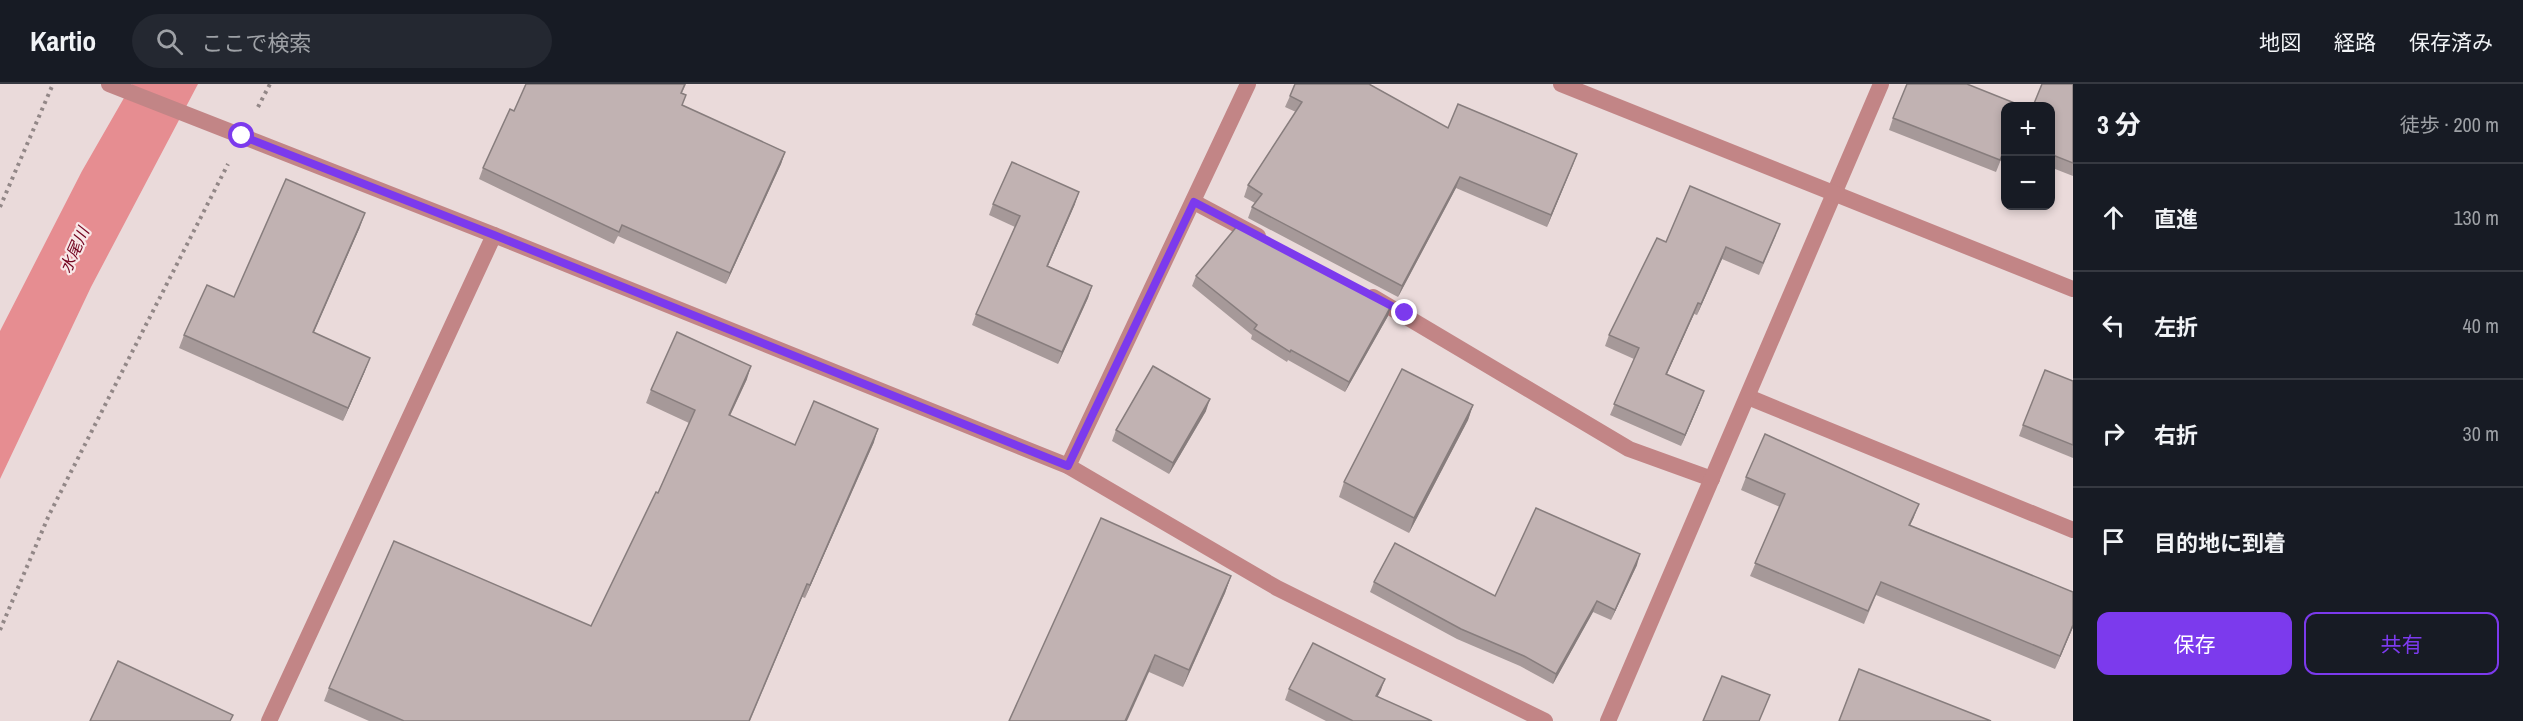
<!DOCTYPE html>
<html lang="ja">
<head>
<meta charset="utf-8">
<style>
	body { margin:0; font-family:"Archivo Narrow","Noto Sans JP",sans-serif; background:#242831; color:#f1f3f6 }
	.controls { position:absolute; right:18px; top:18px; display:grid; overflow:hidden; border-radius:12px; box-shadow:0 3px 9px #0003 }
	.controls button { width:54px; height:54px; display:grid; place-items:center; padding:0; border:0; border-bottom:2px solid #363941; background:#171b24; color:#f1f3f6; font:30px sans-serif }
	.stop { position:absolute; width:18px; height:18px; margin:-14px; border:4px solid #7c3aed; border-radius:50%; background:#fff }
	.stop.end { background:#7c3aed; border-color:#fff; box-shadow:0 2px 6px #0008 }
	.list { margin:0; padding:0; list-style:none }
	h2 { display:flex; justify-content:space-between; align-items:center; height:78px; margin:0; padding:0 24px; font-size:26px }
	h2 small { font-size:20px; font-weight:400; color:#9ea1a6 }
	.list li { display:grid; grid-template-columns:39px 1fr auto; gap:18px; align-items:center; box-sizing:border-box; height:108px; padding:0 24px; border-top:2px solid #363941 }
	.list b { display:block; font-size:22px; white-space:nowrap }
	.list em { font-size:20px; font-style:normal; color:#9ea1a6 }
	.actions { display:flex; gap:12px; padding:18px 24px }
	.actions a { flex:1; padding:14px 0; border:2px solid #7c3aed; border-radius:12px; text-align:center; font-size:21px; color:#7c3aed }
	.actions .main { background:#7c3aed; color:#fff }
	.icon { flex:none; width:33px; height:33px; fill:none; stroke:currentColor; stroke-width:2; stroke-linecap:round; stroke-linejoin:round }
	.map { position:relative; flex:none; width:2073px; height:637px; overflow:hidden }
	header { display:flex; align-items:center; gap:36px; box-sizing:border-box; height:84px; padding:0 30px; background:#171b24; border-bottom:2px solid #363941 }
	header strong { font-size:28px }
	nav { display:flex; gap:33px; margin-inline-start:auto; font-size:21px }
	.search { width:420px; height:54px; background:#242831; display:flex; align-items:center; gap:15px; box-sizing:border-box; padding:0 21px; border-radius:33px; color:#9ea1a6; font-size:22px }
	main { display:flex }
	aside { flex:1; background:#171b24 }
	.map>svg:first-child { display:block }
</style>
</head>
<body>
<header>
<strong>Kartio</strong>
<div class="search"><svg class="icon" aria-label="search" viewBox="0 0 24 24"><circle cx="10" cy="10" r="6"/><path d="M15 15l6 6"/></svg>ここで検索</div>
<nav><a>地図</a><a>経路</a><a>保存済み</a></nav>
</header>
<main>
<div class="map">
<svg width="2073" height="637" viewBox="0 0 2073 637">
	<rect width="100%" height="100%" fill="#eadada"/>
	<!-- water -->
	<path fill="#e68d91" d="M132 0H198L91 203 0 395V247L82 87Z"/>
	<g fill="none" stroke-linecap="round" stroke-linejoin="round">
		<!-- path -->
		<g stroke="#928787" stroke-width="4" stroke-dasharray="3 4.5" stroke-linecap="butt">
			<path d="M258 23 270 0"/>
			<path d="M0 123 53 0"/>
			<path d="M0 546 49 431 228 80"/>
		</g>
		<!-- minor -->
		<g stroke="#c28586" stroke-width="16">
			<path d="M1194 118 1258 152"/>
			<path d="M1373 213 1629 365 1712 395"/>
			<path d="M1748 313 2073 446"/>
			<path d="M1068 382 1248 0"/>
			<path d="M269 637 494 151"/>
			<path d="M1608 637 1881 0"/>
		</g>
		<!-- tertiary -->
		<g stroke="#c28586" stroke-width="16">
			<path d="M109 0 494 151 1068 382 1277 504 1545 637"/>
			<path d="M1561 0 2073 205"/>
		</g>
	</g>
	<!-- wall -->
	<g fill="#a69999">
		<path d="M526 0H686L682 9 686 11 682 21 785 68 781 80 726 200 618 152 614 160 479 95 483 84 514 27Z"/>
		<path d="M2073 0V92L2050 83V22Z"/>
		<path d="M1290 12 1448 44 1577 70 1547 143 1456 104 1398 213 1248 134 1252 123 1255 119 1244 113 1248 101 1296 28 1285 23Z"/>
		<path d="M1893 34 2006 63 1996 88 1889 46Z"/>
		<path d="M993 120H1075L1048 182 1092 202 1088 214 1058 280 972 241 976 230 1015 143 989 131Z"/>
		<path d="M360 143 313 249 365 287 343 337 179 264 184 251 234 213Z"/>
		<path d="M1776 151 1759 191 1722 175 1697 231 1694 230 1667 290 1700 318 1681 362 1610 331 1634 275 1605 262 1609 251 1666 158Z"/>
		<path d="M1196 192 1388 232 1345 308 1288 276 1287 278 1251 255 1252 251 1192 202Z"/>
		<path d="M747 295 730 332 795 361 874 358 805 514 802 513 750 637H369L324 617 329 604 591 542 658 409 689 339 646 319 651 306Z"/>
		<path d="M2073 297V374L2019 352 2023 341Z"/>
		<path d="M1473 321 1468 336 1409 449 1339 413 1344 398Z"/>
		<path d="M1206 327 1169 390 1112 357 1116 346Z"/>
		<path d="M1746 393 1914 433 1910 441 2073 508V543L2055 585 1876 511 1864 540 1750 492 1780 423 1741 406Z"/>
		<path d="M1637 481 1611 536 1593 528 1553 600 1520 582 1457 555 1370 508 1374 498 1495 512Z"/>
		<path d="M1231 492 1225 509 1183 603 1149 588 1009 637Z"/>
		<path d="M1289 605 1381 606 1377 613 1432 637H1326L1285 616Z"/>
	</g>
	<!-- shaded-wall -->
	<g fill="#877d7d">
		<path d="M785 68 781 80 726 200 730 189Z"/>
		<path d="M1577 70 1573 81 1547 143 1551 131Z"/>
		<path d="M1460 93 1456 104 1398 213 1402 202Z"/>
		<path d="M1079 108 1075 120 1043 193 1047 182Z"/>
		<path d="M365 129 360 143 308 262 313 248Z"/>
		<path d="M1726 163 1722 175 1697 231 1701 220Z"/>
		<path d="M1092 202 1088 214 1058 280 1062 268Z"/>
		<path d="M1698 219 1694 230 1662 301 1666 290Z"/>
		<path d="M1391 222 1388 232 1345 308 1349 298Z"/>
		<path d="M370 274 365 287 343 337 348 324Z"/>
		<path d="M751 282 747 295 724 344 729 331Z"/>
		<path d="M1704 307 1700 318 1681 362 1685 351Z"/>
		<path d="M1210 315 1206 327 1169 390 1173 379Z"/>
		<path d="M1473 321 1468 336 1409 449 1414 434Z"/>
		<path d="M878 345 874 358 805 514 810 501Z"/>
		<path d="M1919 420 1914 433 1904 454 1909 441Z"/>
		<path d="M1640 470 1637 481 1611 536 1615 526Z"/>
		<path d="M1231 492 1225 509 1183 603 1189 586Z"/>
		<path d="M807 500 802 513 749 637Z"/>
		<path d="M1597 517 1593 528 1553 600 1556 590Z"/>
		<path d="M2073 541V543L2055 585 2060 572Z"/>
		<path d="M1155 571 1149 588 1127 637H1125Z"/>
		<path d="M1385 595 1381 606 1372 623 1376 612Z"/>
	</g>
	<!-- building -->
	<g fill="#c1b2b2" stroke="#877d7d" stroke-width="1.5">
		<path d="M526 0H685L681 9 686 11 682 21 785 68 730 189 622 141 619 148 483 84 510 25 514 27Z"/>
		<path d="M1295 0H1369L1448 44 1458 20 1577 70 1551 131 1460 93 1402 202 1252 123 1262 110 1248 101 1302 18 1290 12Z"/>
		<path d="M1907 0H1967L2022 22H2006V62L2000 76 1893 34Z"/>
		<path d="M2042 0H2073V79L2050 70V22H2033Z"/>
		<path d="M1012 78 1079 108 1047 182 1092 202 1062 268 976 230 1020 132 993 120Z"/>
		<path d="M286 95 365 129 313 248 370 274 348 324 184 251 207 201 234 213Z"/>
		<path d="M1690 102 1780 140 1763 179 1726 163 1701 220 1698 219 1666 290 1704 307 1685 351 1614 320 1639 264 1609 251 1657 154 1666 158Z"/>
		<path d="M1238 141 1391 222 1349 298 1291 266 1290 268 1254 245 1257 241 1196 192Z"/>
		<path d="M677 248 751 282 729 331 795 361 814 317 878 345 810 501 807 500 749 637H404L329 604 394 457 591 542 656 408 658 409 695 326 651 306Z"/>
		<path d="M1153 282 1210 315 1173 379 1116 346Z"/>
		<path d="M1402 285 1473 321 1414 434 1344 398Z"/>
		<path d="M2045 286 2073 297V361L2023 341Z"/>
		<path d="M1765 350 1919 420 1909 441 2073 508V541L2060 572 1881 498 1868 527 1755 479 1785 410 1746 393Z"/>
		<path d="M1536 424 1640 470 1615 526 1597 517 1556 590 1524 572 1461 545 1374 498 1395 459 1495 512Z"/>
		<path d="M1101 434 1231 492 1189 586 1155 571 1125 637H1009Z"/>
		<path d="M1313 559 1385 595 1376 612 1432 637H1353L1289 605Z"/>
		<path d="M118 577 233 631 230 637H90Z"/>
		<path d="M1859 585 1991 637H1839Z"/>
		<path d="M1722 592 1770 611 1759 637H1703Z"/>
	</g>
	<g fill="none" stroke-linecap="round" stroke-linejoin="round">
		<!-- route -->
		<path stroke="#7c3aed" stroke-width="8" d="M242 52 494 151 1068 382 1194 118 1405 229"/>
	</g>
	<g text-anchor="middle" dominant-baseline="central" stroke-width="4.5" stroke-linejoin="round" paint-order="stroke">
		<!-- water labels -->
		<g font-size="16" font-style="italic" fill="#72041f" stroke="#f8e7e7">
			<text transform="translate(74 166) rotate(-66)">水尾川</text>
		</g>
	</g>
</svg>
<div class="controls">
<button>+</button>
<button>−</button>
</div>
<div class="stop" style="left:242px;top:52px"></div>
<div class="stop end" style="left:1405px;top:229px"></div>
</div>
<aside>
<h2>3 分<small>徒歩 · 200 m</small></h2>
<ul class="list">
<li><svg class="icon" aria-label="ahead" viewBox="0 0 24 24"><path d="M12 20V5M6 11l6-6 6 6"/></svg><div><b>直進</b></div><em>130 m</em></li>
<li><svg class="icon" aria-label="left" viewBox="0 0 24 24"><path d="M17 20v-9H6M10 6l-5 5 5 5"/></svg><div><b>左折</b></div><em>40 m</em></li>
<li><svg class="icon" aria-label="right" viewBox="0 0 24 24"><path d="M7 20v-9h11M14 6l5 5-5 5"/></svg><div><b>右折</b></div><em>30 m</em></li>
<li><svg class="icon" aria-label="arrive" viewBox="0 0 24 24"><path d="M6 21V4h12l-3 4 3 4H6"/></svg><div><b>目的地に到着</b></div></li>
</ul>
<div class="actions"><a class="main">保存</a><a>共有</a></div>
</aside>
</main>
</body>
</html>
